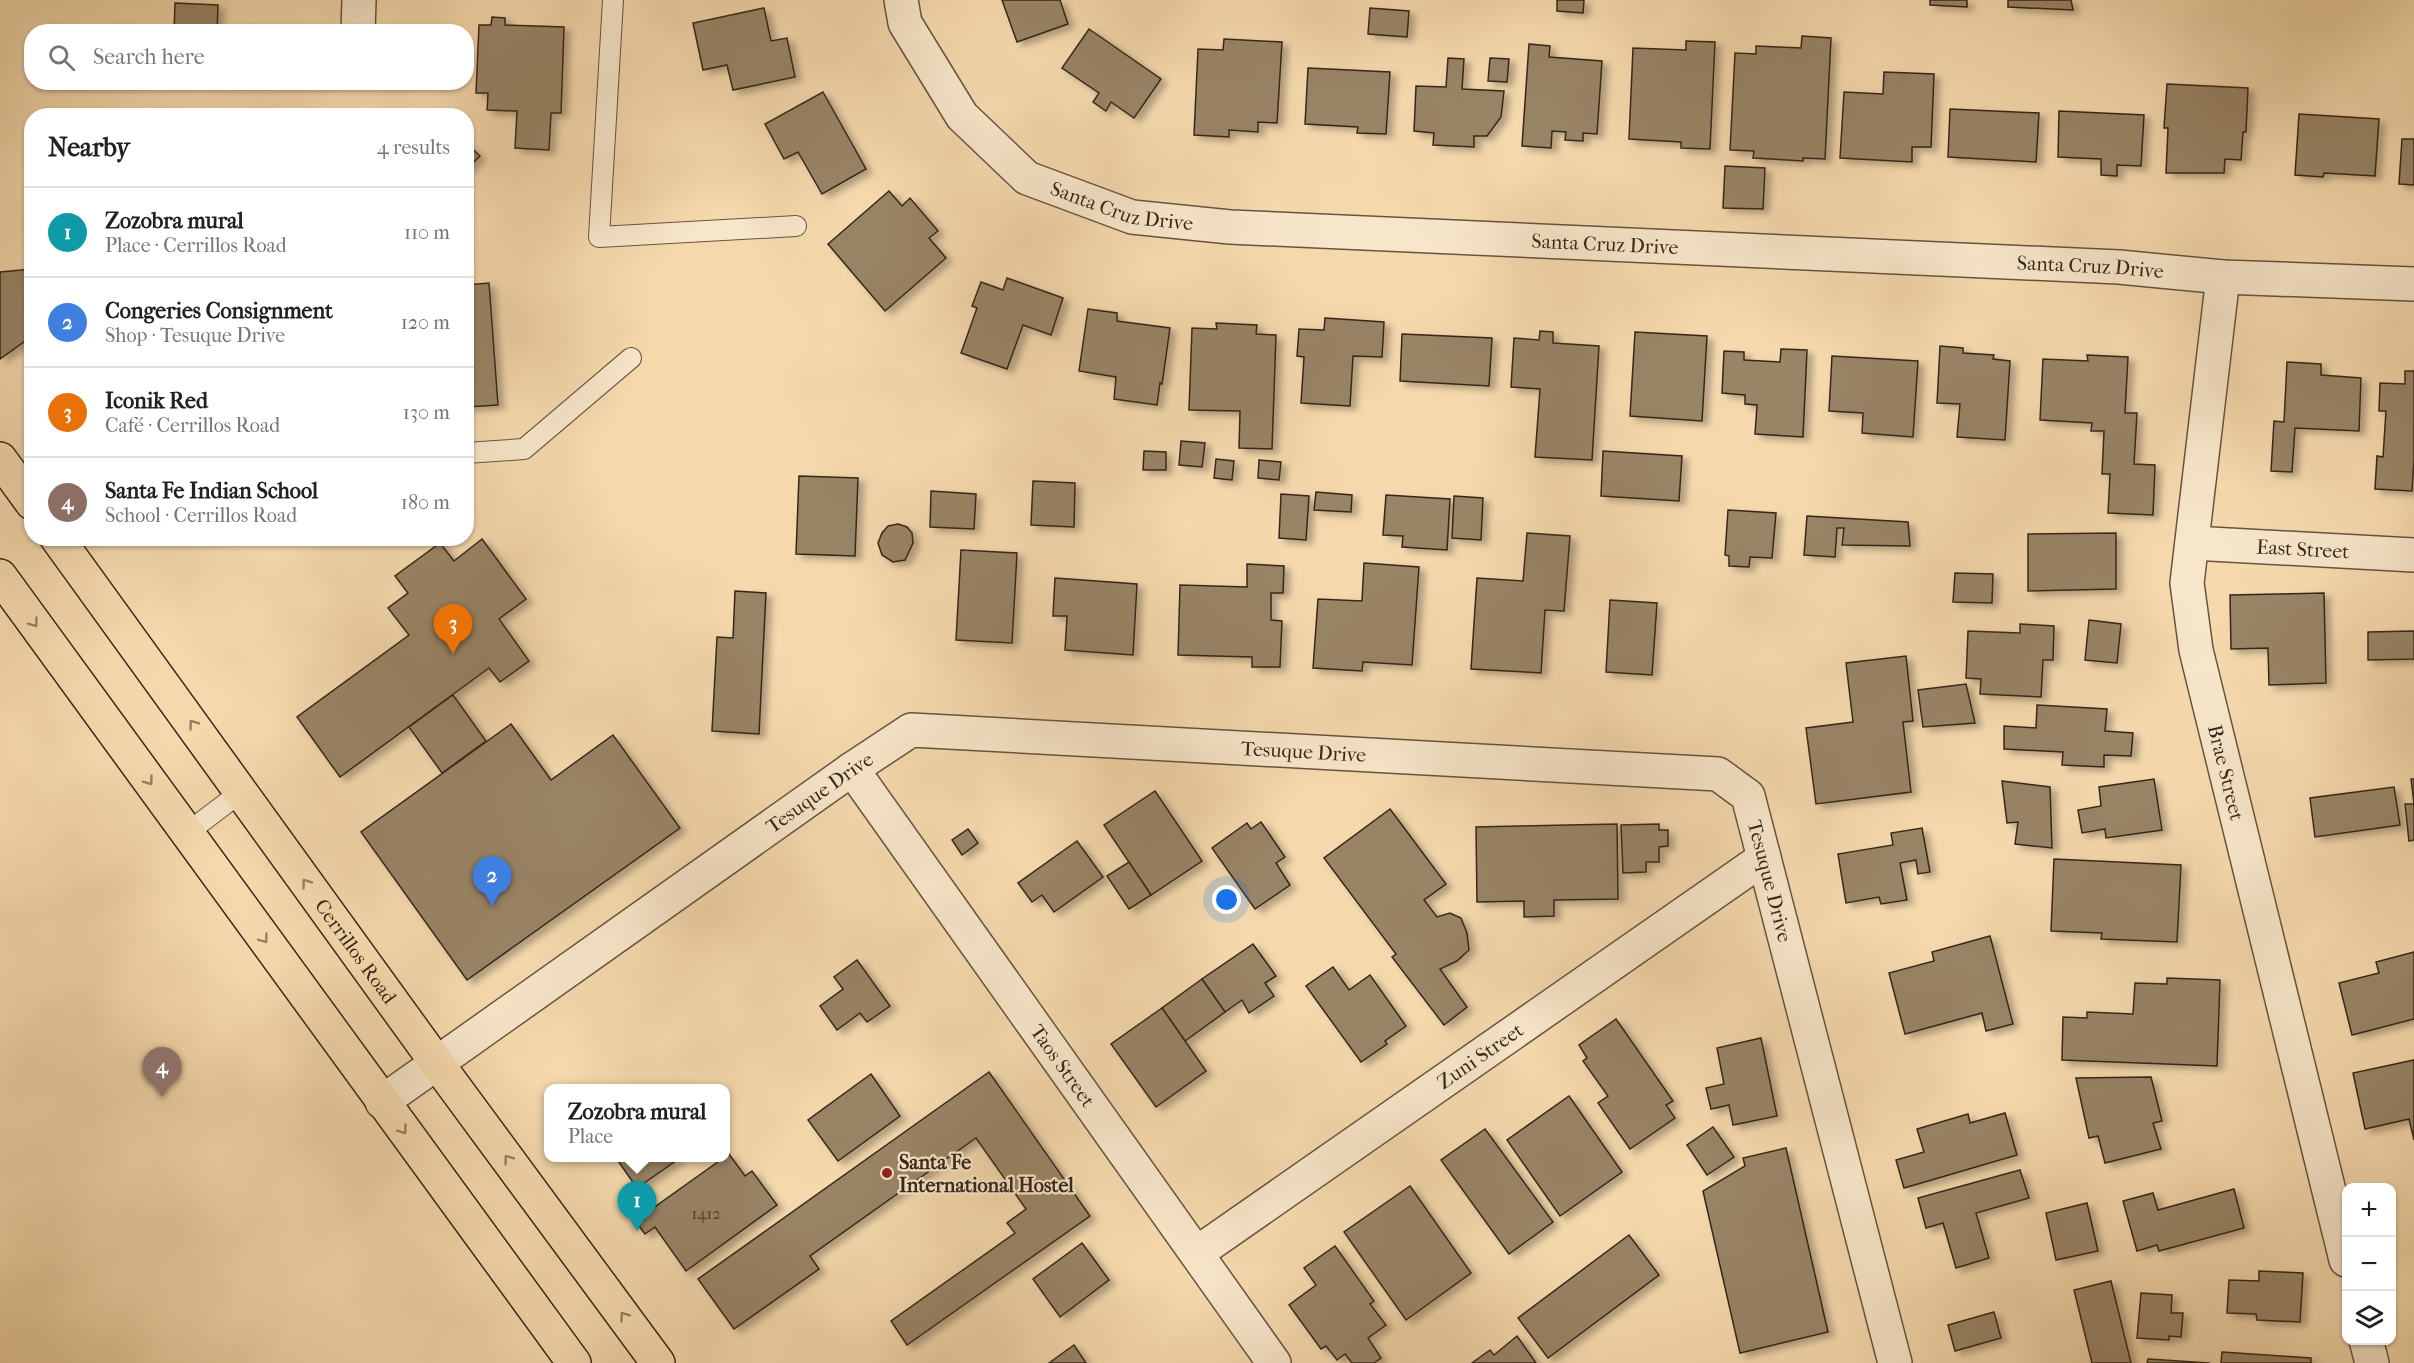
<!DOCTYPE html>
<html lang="en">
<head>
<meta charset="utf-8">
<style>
	body { margin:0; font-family:"IM FELL French Canon",serif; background:#f2f2f2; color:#202124 }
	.controls { position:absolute; right:18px; bottom:18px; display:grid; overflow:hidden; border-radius:12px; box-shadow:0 2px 4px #0004 }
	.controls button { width:54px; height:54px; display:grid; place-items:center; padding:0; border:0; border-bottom:2px solid #e0e0e0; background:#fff; color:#202124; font:30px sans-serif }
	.you { position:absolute; left:1227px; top:900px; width:21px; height:21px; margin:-15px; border:4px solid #fff; border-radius:50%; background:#1a73e8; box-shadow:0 0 0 9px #1a73e833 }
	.badge { display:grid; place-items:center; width:39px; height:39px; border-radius:50%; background:#8f2418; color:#fff; font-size:20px; font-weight:700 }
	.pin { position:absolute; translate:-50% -50px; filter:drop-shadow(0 2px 3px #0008) }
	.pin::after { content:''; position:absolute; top:32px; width:21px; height:18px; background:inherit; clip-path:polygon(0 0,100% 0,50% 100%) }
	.popup { position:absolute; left:544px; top:1084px; width:186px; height:78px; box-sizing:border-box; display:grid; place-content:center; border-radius:12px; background:#fff; filter:drop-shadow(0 2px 4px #0005); font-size:20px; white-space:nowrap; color:#757577 }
	.popup b { font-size:22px; color:#202124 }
	.popup::after { content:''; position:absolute; left:50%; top:100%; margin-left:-12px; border:12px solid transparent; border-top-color:#fff }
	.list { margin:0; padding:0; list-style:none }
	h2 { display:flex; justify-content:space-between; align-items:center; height:78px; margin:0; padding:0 24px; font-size:26px }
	h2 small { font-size:20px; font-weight:400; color:#757577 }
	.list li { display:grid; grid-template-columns:39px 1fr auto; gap:18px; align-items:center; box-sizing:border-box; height:90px; padding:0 24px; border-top:2px solid #e0e0e0 }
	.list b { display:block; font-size:22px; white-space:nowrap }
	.list p { margin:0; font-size:20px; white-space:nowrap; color:#757577 }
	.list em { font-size:20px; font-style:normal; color:#757577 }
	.icon { flex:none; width:33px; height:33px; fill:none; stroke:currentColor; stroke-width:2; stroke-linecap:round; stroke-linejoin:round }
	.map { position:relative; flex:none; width:2414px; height:1363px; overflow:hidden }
	.search { position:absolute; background:#fff; box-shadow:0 2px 4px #0004; left:24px; top:24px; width:450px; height:66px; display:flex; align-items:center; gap:15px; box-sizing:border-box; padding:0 21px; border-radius:24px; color:#757577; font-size:22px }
	.panel { position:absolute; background:#fff; box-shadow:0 2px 4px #0004; left:24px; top:108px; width:450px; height:438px; border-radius:24px }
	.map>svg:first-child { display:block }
</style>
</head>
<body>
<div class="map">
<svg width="2414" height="1363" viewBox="0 0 2414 1363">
	<defs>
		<filter id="shadow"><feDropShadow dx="6" dy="4" stdDeviation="3" flood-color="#0004"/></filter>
	</defs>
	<rect width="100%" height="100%" fill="#f5d9ad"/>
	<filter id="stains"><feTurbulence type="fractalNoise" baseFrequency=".00333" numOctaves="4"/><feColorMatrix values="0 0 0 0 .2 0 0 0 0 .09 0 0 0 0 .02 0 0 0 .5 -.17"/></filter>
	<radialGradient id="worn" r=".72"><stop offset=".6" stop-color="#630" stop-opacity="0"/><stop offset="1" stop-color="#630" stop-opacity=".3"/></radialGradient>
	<!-- building -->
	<g fill="#998466" stroke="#35271a" stroke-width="1.5" filter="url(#shadow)">
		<path d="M1002 0H1060L1068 24 1017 42Z"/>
		<path d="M1557 0H1584L1583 13 1557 11Z"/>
		<path d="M1930 0H1967V7L1930 5Z"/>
		<path d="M2008 0H2071L2073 10 2008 7Z"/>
		<path d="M175 3 218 5 217 32H174Z"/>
		<path d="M764 8 771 41 787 38 795 77 733 90 727 65 703 70 693 23Z"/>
		<path d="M1370 8 1409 11 1407 37 1368 34Z"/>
		<path d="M492 17 505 18V25L564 27 561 113H551L549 150 515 148 517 111 487 110 488 93H476L479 25H491Z"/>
		<path d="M1089 29 1161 79 1134 118 1111 102 1106 111 1093 102 1099 93 1062 68Z"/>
		<path d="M1802 36 1831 38 1825 159 1803 158V161L1753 158 1754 151 1730 150 1735 53 1756 54V46L1801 48Z"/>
		<path d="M1224 39 1282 42 1277 123 1258 122V132L1229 130V137L1194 135 1198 49 1223 50Z"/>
		<path d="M1686 41 1715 42 1710 149 1681 148V142L1629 139 1633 48 1686 50Z"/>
		<path d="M1529 44 1550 46 1549 57 1602 61 1597 134 1583 133V141L1565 140 1566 132 1552 131 1551 148 1522 146Z"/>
		<path d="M1448 58 1464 59 1462 89 1504 91 1501 117 1487 136H1474V147L1433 145 1434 133 1414 131 1416 86 1446 87Z"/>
		<path d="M1490 58 1509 59 1507 82 1488 81Z"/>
		<path d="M1308 68 1390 72 1386 134 1357 133 1358 127 1305 124Z"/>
		<path d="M1884 72 1934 74 1931 147H1912V162L1840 158 1844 92 1883 94Z"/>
		<path d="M2167 84 2248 88 2246 132H2243L2241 160 2225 159 2224 173H2166L2168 128H2164Z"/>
		<path d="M823 92 866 169 822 194 798 152 784 159 765 124Z"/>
		<path d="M1950 109 2039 113 2036 162 1948 157Z"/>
		<path d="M2059 111 2144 115 2141 166 2117 165V176L2101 175V159L2058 157Z"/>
		<path d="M2299 114 2379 119 2375 176 2324 173 2323 177 2295 175Z"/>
		<path d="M2402 139H2414V185L2399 184Z"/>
		<path d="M466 143 480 156 466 170Z"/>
		<path d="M1725 166 1765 168 1763 209 1723 208Z"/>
		<path d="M889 191 902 206 910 198 938 231 929 238 946 258 885 311 828 244Z"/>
		<path d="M32 269V305L26 306 32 320V336L0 359V272Z"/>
		<path d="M1007 278 1063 298 1051 335 1023 325 1007 369 961 353 977 308 972 306 981 282 1003 290Z"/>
		<path d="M489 283 498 405 466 407V285Z"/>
		<path d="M1088 309 1117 313V321L1170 328 1162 384 1160 383 1157 405 1114 399 1116 377 1079 371Z"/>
		<path d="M1325 318 1384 322 1382 357 1353 356 1350 406 1301 403 1304 357 1297 356 1299 329 1324 330Z"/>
		<path d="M1216 323 1257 325 1256 334 1276 335 1272 449 1239 448 1240 411 1189 410 1192 328 1217 329Z"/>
		<path d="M1540 331 1553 332V343L1599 346 1592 460 1535 457 1540 389 1511 387 1514 338 1539 340Z"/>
		<path d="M1635 332 1707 336 1702 421 1630 416Z"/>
		<path d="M1402 334 1492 338 1489 386 1400 381Z"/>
		<path d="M1940 346 1963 348V353L1994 355 1993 359 2010 361 2005 440 1957 437 1960 404 1937 403Z"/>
		<path d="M1781 349 1807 350 1803 437 1755 434 1757 405 1745 404V395L1722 393 1724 351 1744 352V360L1780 362Z"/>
		<path d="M2087 355 2128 357 2125 413H2137L2134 464 2155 465 2153 515 2108 513 2110 474H2102L2104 431H2091L2092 423 2040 420 2043 359 2088 361Z"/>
		<path d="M1832 356 1918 361 1913 437 1862 433 1863 413 1829 411Z"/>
		<path d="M2287 362 2321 364V375L2361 378 2359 431 2295 428 2292 472 2271 471 2274 421 2284 422Z"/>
		<path d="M2405 371H2414V460L2412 491 2375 489 2377 456 2383 457 2386 411H2379L2380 383 2405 384Z"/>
		<path d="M1181 441 1205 443 1202 467 1179 465Z"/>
		<path d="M1144 451 1166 452V470H1143Z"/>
		<path d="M1603 451 1682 456 1679 501 1601 496Z"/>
		<path d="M1216 459 1234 461 1232 480 1214 478Z"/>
		<path d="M1259 460 1281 462 1279 480 1258 478Z"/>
		<path d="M799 476 858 478 855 556 796 554Z"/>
		<path d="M1033 481 1075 483 1074 527 1031 525Z"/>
		<path d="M931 491 976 494 974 529 930 527Z"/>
		<path d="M1316 492 1352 495 1351 512 1314 510Z"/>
		<path d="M1281 494 1309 496 1306 540 1279 538Z"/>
		<path d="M1386 495 1450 499 1447 550 1402 547 1403 536 1383 535Z"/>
		<path d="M1454 496 1483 498 1481 540 1452 538Z"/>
		<path d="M1728 510 1776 513 1772 558 1750 557 1749 567 1729 566V556L1725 555Z"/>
		<path d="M1807 516 1908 522 1910 546 1842 545 1844 528H1837L1835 557 1804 555Z"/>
		<path d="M898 524 907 527 912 533 913 543 905 560 893 562 882 555 878 543 882 533 888 526Z"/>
		<path d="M1527 533 1570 536 1564 611 1545 610 1541 673 1471 669 1477 578 1523 581Z"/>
		<path d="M2116 533V589L2028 591V534Z"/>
		<path d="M482 539 526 599 499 619 529 661 500 682 489 668 340 777 297 717 409 635 388 608 408 593 395 576 440 543 454 561Z"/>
		<path d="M961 550 1017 553 1012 643 956 640Z"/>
		<path d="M1364 563 1419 567 1412 665 1363 662 1362 671 1313 668 1318 599 1362 601Z"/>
		<path d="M1247 564 1284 566 1283 593H1271V620L1282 621 1280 667H1252V657L1178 655 1180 585 1247 587Z"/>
		<path d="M1955 573 1993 574 1992 603 1953 602Z"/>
		<path d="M1055 578 1137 584 1133 655 1065 650 1067 616H1053Z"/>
		<path d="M735 591 766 593 759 734 712 731 717 637 733 638Z"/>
		<path d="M2324 593 2326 683 2269 685 2268 648 2231 649 2230 595Z"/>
		<path d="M1610 600 1657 603 1652 675 1606 672Z"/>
		<path d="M2089 620 2121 624 2117 663 2085 660Z"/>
		<path d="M2020 624 2054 626 2053 660H2043L2041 697 1980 694 1981 679 1966 678 1968 631 2020 633Z"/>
		<path d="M2414 631V659L2368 660V632Z"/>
		<path d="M1906 656 1913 721 1903 722 1911 792 1816 804 1806 728 1853 722 1846 663Z"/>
		<path d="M1966 684 1975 723 1923 727 1918 690Z"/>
		<path d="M453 695 486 741 442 773 409 727Z"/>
		<path d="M2037 705 2107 709 2105 731 2133 733 2131 756 2104 755V767L2062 765 2063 752 2004 749V726L2036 728Z"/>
		<path d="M511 724 551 780 613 735 680 828 467 980 361 832Z"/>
		<path d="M2154 779 2162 830 2106 838 2105 829 2082 833 2078 810 2101 806 2099 787Z"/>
		<path d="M2411 779H2414V840L2409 841 2405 804H2414Z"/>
		<path d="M2002 781 2050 787 2052 848 2015 844 2018 822 2007 823Z"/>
		<path d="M2394 787 2400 825 2315 837 2310 798Z"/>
		<path d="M1155 791 1202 861 1151 895 1104 825Z"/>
		<path d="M1390 809 1446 884 1424 900 1437 917 1450 913 1461 918 1467 933 1469 950 1457 961 1440 969 1467 1007 1444 1025 1392 957 1396 954 1324 858Z"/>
		<path d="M1261 822 1285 857 1276 863 1290 885 1255 909 1212 848 1247 823 1251 829Z"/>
		<path d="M1617 824 1618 899 1554 900V916L1524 917V901L1477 902 1476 827Z"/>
		<path d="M1659 824V830H1668V846L1659 847V862H1646V872L1623 873 1621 825Z"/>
		<path d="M1922 828 1930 872 1918 874 1916 860 1900 863 1907 900 1881 904 1879 897 1846 903 1838 854 1893 845 1891 833Z"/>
		<path d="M968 829 978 843 962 855 952 840Z"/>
		<path d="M1077 841 1103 877 1054 912 1042 895 1032 902 1018 883Z"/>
		<path d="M2054 859 2181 865 2177 942 2101 939 2102 933 2051 931Z"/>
		<path d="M1129 862 1151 895 1129 909 1107 876Z"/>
		<path d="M1990 936 2013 1024 1986 1031 1982 1013 1905 1034 1889 973 1934 961 1932 952Z"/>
		<path d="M1253 944 1276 976 1265 983 1274 996 1249 1013 1242 1000 1225 1012 1202 979Z"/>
		<path d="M2414 952V1019L2352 1035 2339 983 2379 973 2376 962Z"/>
		<path d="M857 960 890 1006 867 1022 860 1013 837 1030 820 1006 843 989 834 977Z"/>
		<path d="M1333 967 1349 990 1370 975 1406 1026 1385 1041 1387 1044 1361 1062 1306 986Z"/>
		<path d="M2167 978 2220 980 2217 1066 2062 1060 2063 1017 2087 1018V1012L2133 1014 2135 983 2167 984Z"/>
		<path d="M1202 979 1225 1012 1185 1041 1162 1008Z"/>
		<path d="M1162 1008 1206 1071 1156 1107 1111 1044Z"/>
		<path d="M1616 1019 1673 1101 1666 1105 1675 1118 1630 1149 1598 1103 1608 1096 1583 1061 1587 1058 1579 1045Z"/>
		<path d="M1761 1038 1777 1116 1733 1125 1729 1105 1711 1109 1706 1088 1724 1084 1717 1048Z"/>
		<path d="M2414 1060V1140L2409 1119 2365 1129 2353 1073Z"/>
		<path d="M989 1072 1090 1216 907 1345 891 1321 1015 1233 1007 1223 1026 1209 976 1138 810 1256 819 1269 734 1329 698 1279Z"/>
		<path d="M871 1074 900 1116 838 1161 808 1120Z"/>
		<path d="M2151 1077 2162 1121 2153 1123 2161 1149 2105 1163 2098 1136 2089 1138 2076 1078Z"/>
		<path d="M1569 1096 1622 1172 1560 1216 1507 1140Z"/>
		<path d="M2005 1113 2017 1155 1904 1188 1896 1160 1924 1152 1917 1129 1968 1114 1970 1123Z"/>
		<path d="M1713 1127 1734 1157 1707 1175 1687 1145Z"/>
		<path d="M1485 1129 1553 1222 1509 1254 1441 1160Z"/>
		<path d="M1786 1148 1828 1332 1740 1353 1703 1191 1745 1166 1743 1158Z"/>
		<path d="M729 1154 745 1176 752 1171 777 1205 686 1271 655 1227 645 1234 635 1221Z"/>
		<path d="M616 1158H680L637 1188Z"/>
		<path d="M2020 1170 2029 1198 1976 1213 1989 1258 1956 1268 1943 1223 1926 1228 1918 1198Z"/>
		<path d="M1410 1186 1471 1273 1406 1320 1344 1232Z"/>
		<path d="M2234 1189 2244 1228 2159 1251 2157 1245 2137 1251 2123 1201 2153 1193 2158 1210Z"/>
		<path d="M2087 1203 2098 1251 2056 1260 2046 1213Z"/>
		<path d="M1629 1235 1659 1275 1548 1358 1518 1318Z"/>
		<path d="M1082 1243 1109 1280 1060 1317 1033 1279Z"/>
		<path d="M1335 1246 1374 1301 1370 1304 1386 1325 1368 1338 1381 1358 1374 1363H1352L1345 1354 1337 1360 1326 1346 1321 1349 1289 1305 1316 1285 1304 1268Z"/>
		<path d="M2259 1271 2303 1273 2300 1322 2257 1320 2256 1314 2227 1313 2229 1280 2259 1281Z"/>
		<path d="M2111 1281 2131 1363H2092L2074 1290Z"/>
		<path d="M2141 1293 2172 1295 2171 1313H2183L2181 1337 2169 1336V1340L2137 1338Z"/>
		<path d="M1994 1312 2001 1338 1955 1351 1948 1325Z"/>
		<path d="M1517 1336 1536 1363H1472L1490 1350 1494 1355Z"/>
		<path d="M1074 1345 1086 1363H1049Z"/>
		<path d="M2222 1352 2311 1358V1363H2221Z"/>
		<path d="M2148 1359 2210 1363H2147Z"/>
	</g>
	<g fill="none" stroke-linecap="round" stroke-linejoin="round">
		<!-- lane casing -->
		<g stroke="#65543f" stroke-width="22">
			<g id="lane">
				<path d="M613 0 599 237 796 226"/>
				<path d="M466 453 524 449 631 358"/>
				<path d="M187 833 241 792"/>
			</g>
		</g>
		<!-- street casing -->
		<g stroke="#65543f" stroke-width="36">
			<g id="street">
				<path id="s1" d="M901 0 905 23 962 116 1027 178 1132 217 1230 227 2119 267 2223 277 2414 284"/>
				<path d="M358 32 359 0"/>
				<path id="s2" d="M2223 277 2187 583 2196 650 2346 1260"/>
				<path id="s3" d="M2192 543 2414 555"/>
				<path id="s4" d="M852 769 1274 1363"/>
				<path id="s5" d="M382 1102 852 769 911 730 1718 774 1748 796 1895 1363"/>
				<path id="s6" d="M1197 1253 1764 858"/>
				<path d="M2366 1340 2372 1363"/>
			</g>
		</g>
		<!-- primary casing -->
		<g stroke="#35271a" stroke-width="36">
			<g id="primary">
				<path d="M0 459 32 503"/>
				<path id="s7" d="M57 538 436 1062 658 1363"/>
				<path d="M0 576 574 1363"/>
			</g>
		</g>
		<!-- lane -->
		<use href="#lane" stroke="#f8e6ca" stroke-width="20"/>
		<!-- street -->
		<use href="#street" stroke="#f8e6ca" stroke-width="33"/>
		<!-- primary -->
		<use href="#primary" stroke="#f5d9ad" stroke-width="33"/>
	</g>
	<!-- one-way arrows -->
	<defs><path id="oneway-chevron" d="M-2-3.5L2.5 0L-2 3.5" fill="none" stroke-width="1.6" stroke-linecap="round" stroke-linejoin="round" transform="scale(1.5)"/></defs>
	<g stroke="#958064">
		<use href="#oneway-chevron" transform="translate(34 623) rotate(54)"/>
		<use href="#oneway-chevron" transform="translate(193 724) rotate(-126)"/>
		<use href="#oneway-chevron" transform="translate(149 781) rotate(54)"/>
		<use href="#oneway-chevron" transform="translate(306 883) rotate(-126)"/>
		<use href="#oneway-chevron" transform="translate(264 939) rotate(54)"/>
		<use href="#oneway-chevron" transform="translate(403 1130) rotate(54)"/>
		<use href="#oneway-chevron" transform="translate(508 1159) rotate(-126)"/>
		<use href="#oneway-chevron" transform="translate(624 1316) rotate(-126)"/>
	</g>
	<!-- markers -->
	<circle fill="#8f2418" stroke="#f8e6ca" stroke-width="2" cx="887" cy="1173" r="6"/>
	<g text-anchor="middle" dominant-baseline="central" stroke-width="4.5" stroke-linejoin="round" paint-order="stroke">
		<!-- number labels -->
		<g font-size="16" fill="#4e3e2d">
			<text x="706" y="1213">1412</text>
		</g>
		<!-- street labels -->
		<g font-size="20" fill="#35271a" stroke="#f8e6ca">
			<text stroke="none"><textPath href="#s1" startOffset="322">Santa Cruz Drive</textPath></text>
			<text stroke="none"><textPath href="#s1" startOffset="808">Santa Cruz Drive</textPath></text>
			<text stroke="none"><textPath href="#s1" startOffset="1294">Santa Cruz Drive</textPath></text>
			<text stroke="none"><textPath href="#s3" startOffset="111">East Street</textPath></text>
			<text stroke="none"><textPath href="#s5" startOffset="1040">Tesuque Drive</textPath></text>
			<text stroke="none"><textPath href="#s2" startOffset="502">Brae Street</textPath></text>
			<text stroke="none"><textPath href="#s5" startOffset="536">Tesuque Drive</textPath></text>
			<text stroke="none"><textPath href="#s5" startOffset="1580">Tesuque Drive</textPath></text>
			<text stroke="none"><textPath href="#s7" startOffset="510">Cerrillos Road</textPath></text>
			<text stroke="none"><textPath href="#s6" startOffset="345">Zuni Street</textPath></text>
			<text stroke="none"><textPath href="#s4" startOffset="364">Taos Street</textPath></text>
		</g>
		<!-- poi labels -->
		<g font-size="20" font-weight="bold" fill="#35271a" stroke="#f8e6ca" text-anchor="start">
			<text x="899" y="1162">Santa Fe<tspan x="899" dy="23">International Hostel</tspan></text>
		</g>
	</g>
	<rect width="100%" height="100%" filter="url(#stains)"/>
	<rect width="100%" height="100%" fill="url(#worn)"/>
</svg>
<div class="controls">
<button>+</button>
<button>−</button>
<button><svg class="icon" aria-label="layers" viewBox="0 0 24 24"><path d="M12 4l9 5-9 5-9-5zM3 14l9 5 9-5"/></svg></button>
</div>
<div class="you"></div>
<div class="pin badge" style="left:637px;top:1231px;background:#0f9aa8">1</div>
<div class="popup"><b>Zozobra mural</b>Place</div>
<div class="pin badge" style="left:492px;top:906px;background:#3f7fe0">2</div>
<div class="pin badge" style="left:453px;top:654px;background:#e8710a">3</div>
<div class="pin badge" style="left:162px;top:1097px;background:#8d6e63">4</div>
<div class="search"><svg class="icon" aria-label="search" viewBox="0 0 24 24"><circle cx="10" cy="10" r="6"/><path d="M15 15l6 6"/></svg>Search here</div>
<section class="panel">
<h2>Nearby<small>4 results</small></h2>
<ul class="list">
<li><span class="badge" style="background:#0f9aa8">1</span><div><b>Zozobra mural</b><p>Place · Cerrillos Road</p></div><em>110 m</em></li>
<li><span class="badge" style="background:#3f7fe0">2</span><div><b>Congeries Consignment</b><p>Shop · Tesuque Drive</p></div><em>120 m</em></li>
<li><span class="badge" style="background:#e8710a">3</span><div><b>Iconik Red</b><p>Café · Cerrillos Road</p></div><em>130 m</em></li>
<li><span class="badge" style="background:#8d6e63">4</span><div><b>Santa Fe Indian School</b><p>School · Cerrillos Road</p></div><em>180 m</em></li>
</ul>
</section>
</div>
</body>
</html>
